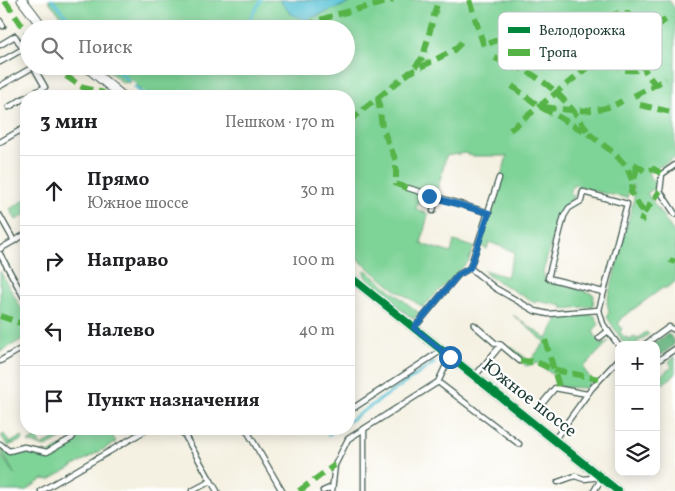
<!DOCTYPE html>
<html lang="ru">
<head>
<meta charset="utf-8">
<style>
	body { margin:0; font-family:Vollkorn,serif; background:#f2f2f2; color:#202124 }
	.controls { position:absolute; right:15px; bottom:15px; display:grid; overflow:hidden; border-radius:10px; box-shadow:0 2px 12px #0003 }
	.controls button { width:45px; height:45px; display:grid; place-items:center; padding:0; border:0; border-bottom:1px solid #e0e0e0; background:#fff; color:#202124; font:25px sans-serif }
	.stop { position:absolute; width:15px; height:15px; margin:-11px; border:4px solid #1f6fb2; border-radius:50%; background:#fff }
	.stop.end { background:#1f6fb2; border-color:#fff; box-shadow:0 1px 5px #0008 }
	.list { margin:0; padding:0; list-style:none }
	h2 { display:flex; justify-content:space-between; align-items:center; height:65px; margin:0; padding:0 20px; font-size:21px }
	h2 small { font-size:16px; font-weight:400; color:#757577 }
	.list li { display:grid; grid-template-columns:32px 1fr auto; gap:15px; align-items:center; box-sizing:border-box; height:70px; padding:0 20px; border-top:1px solid #e0e0e0 }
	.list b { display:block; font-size:19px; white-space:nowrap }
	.list p { margin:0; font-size:16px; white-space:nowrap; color:#757577 }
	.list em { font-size:16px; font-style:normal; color:#757577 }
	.icon { flex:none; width:28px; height:28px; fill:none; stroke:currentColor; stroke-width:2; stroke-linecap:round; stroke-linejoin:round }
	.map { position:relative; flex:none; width:675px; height:491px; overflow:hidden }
	.search { position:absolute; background:#fff; box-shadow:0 2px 12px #0003; left:20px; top:20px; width:335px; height:55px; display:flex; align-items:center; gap:12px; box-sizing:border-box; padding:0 18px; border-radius:28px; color:#757577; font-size:19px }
	.panel { position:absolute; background:#fff; box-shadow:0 2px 12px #0003; left:20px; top:90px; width:335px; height:345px; border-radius:20px }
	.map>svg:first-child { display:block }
</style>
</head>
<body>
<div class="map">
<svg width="675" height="491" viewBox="0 0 675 491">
	<rect width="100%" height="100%" fill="#fff"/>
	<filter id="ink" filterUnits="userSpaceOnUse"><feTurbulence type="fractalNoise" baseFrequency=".02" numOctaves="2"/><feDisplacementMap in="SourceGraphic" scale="10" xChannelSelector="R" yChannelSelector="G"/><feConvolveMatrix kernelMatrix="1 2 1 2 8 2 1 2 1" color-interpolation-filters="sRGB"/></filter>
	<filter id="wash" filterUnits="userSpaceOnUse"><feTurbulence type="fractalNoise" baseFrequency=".0096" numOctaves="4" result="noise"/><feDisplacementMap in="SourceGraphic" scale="20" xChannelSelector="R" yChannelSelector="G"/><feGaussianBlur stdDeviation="1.12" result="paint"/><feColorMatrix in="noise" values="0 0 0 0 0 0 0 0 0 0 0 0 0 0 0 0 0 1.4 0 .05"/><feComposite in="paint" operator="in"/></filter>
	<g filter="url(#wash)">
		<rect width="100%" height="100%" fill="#f4f1e2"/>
		<!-- green -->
		<g fill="#7ed397" stroke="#4e8866">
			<path d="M48 0H669L675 9V158L648 173 652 181 658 178 657 187 647 193 675 234V282L665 289 664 287 620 319 621 321 618 323 622 329 620 332 625 338 627 337 630 340 634 337 637 339 646 332 649 334 634 345H625L607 317 609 311 607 302 634 198 633 185 630 187 627 198 584 189 580 185 579 192 576 194 578 186 573 184 570 195 575 196 560 212 543 272 545 279 590 293 594 295 593 306 563 309V306L537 301 535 303 487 275 484 270 507 277 515 252 489 242 487 249 481 246 507 156H473L465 153 446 156 437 192 420 188 418 195 420 196 416 209 428 214 421 244 451 253 454 241 474 247 468 262 423 307 393 288 349 252V96H148L131 79 129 83 125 82 124 84 103 66H346V29H72L73 26 60 15Z"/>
			<path d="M26 199V214L16 220 10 209Z"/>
			<path d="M366 270 419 313 414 319 409 316C398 306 364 285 364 271Z"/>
			<path d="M0 271 26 317V337L0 352Z"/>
			<path d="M587 313 595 316 599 324 593 331 600 345 609 341 583 368 592 380 587 388 561 387 555 382 557 378 537 363 526 366 505 346 511 347 530 361 545 342 513 315 547 339 560 315Z"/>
			<path d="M675 357V375L661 385 656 379 672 367 669 361Z"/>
			<path d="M68 429H71L69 434 46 447 28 442 37 438 41 446Z"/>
			<path d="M79 429H112L110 431 116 442 49 480 43 479 25 491H0V453L15 475 0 449 8 454 24 450 47 455 75 439Z"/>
			<path d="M4 434 10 443 22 436 23 440 8 446 1 436Z"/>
		</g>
		<!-- forest -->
		<path fill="#66b580" stroke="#42795a" d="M668 334 673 338 674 345 662 355H656V345L653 343Z"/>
		<!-- water -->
		<path fill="#5ac3d6" stroke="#3c8085" d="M279 0H358L305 20 291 14Z"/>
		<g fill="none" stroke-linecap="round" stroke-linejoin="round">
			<!-- stream -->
			<g stroke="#5ac3d6" stroke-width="3">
				<path d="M52 0 78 29"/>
				<path d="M244 29 261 0"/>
				<path d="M111 66 128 80"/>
				<path d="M135 87 145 96"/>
				<path d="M349 421 434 363"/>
				<path d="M328 435 337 429"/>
			</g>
		</g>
	</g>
	<g filter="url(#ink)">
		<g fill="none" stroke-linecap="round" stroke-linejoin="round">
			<!-- lane casing -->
			<g stroke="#3f584e" stroke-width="7">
				<g id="lane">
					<path d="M0 21 3 26"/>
					<path d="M0 45 15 36 29 59"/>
					<path d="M0 62 23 49"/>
					<path d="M0 86 33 67"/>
					<path d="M28 96 45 87 33 66"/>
					<path d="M9 107 26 97"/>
					<path d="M0 142 26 127"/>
					<path d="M675 165 662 174 660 191 675 214"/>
					<path d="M408 188 489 213"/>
					<path d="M433 211 436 198"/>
					<path d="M0 216 14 241"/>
					<path d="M0 249 26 234"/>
					<path d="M0 254 26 301"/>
					<path d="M470 268 499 178"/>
					<path d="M599 310 627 204 583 192 581 201 569 208 564 216 548 278 603 292"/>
					<path d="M474 325 495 343 501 345"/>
					<path d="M414 328 458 275 470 268 495 288 535 311 548 314 599 310 603 324 619 346"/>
					<path d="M599 338 608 331"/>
					<path d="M644 345 669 327 675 330"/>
					<path d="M0 361 26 346"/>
					<path d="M656 362 675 349"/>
					<path d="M475 376 501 345 520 361"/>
					<path d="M438 382 519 444"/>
					<path d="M541 405 555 388 587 394"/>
					<path d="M349 411 442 350"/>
					<path d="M181 429 211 481 192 491"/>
					<path d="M246 429 282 491"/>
					<path d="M555 439 592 388 619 359"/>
					<path d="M0 444 9 451 24 447 47 452 72 438 76 429"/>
					<path d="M211 481 217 491"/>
					<path d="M558 482 575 476 584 479 600 477"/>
					<path d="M41 491 148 429"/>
					<path d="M323 491 332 487"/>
					<path d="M332 491 335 465 348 439 438 382 450 357"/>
					<path d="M364 491V430"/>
					<path d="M594 491 602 478"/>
				</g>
			</g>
			<!-- street casing -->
			<g stroke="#3f584e" stroke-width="11">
				<g id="street">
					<path d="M22 0 44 29"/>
					<path d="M86 66 122 96"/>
					<path d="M349 276 618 491"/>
				</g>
			</g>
			<!-- lane -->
			<use href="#lane" stroke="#fff" stroke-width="4.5"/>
			<!-- street -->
			<use href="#street" stroke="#fff" stroke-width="9"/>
			<!-- quiet -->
			<g stroke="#55b346" stroke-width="6" stroke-dasharray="12 6" stroke-linecap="butt">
				<path d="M469 0 484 46C497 38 511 38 526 38 543 38 555 30 572 38"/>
				<path d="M5 1 29 36"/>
				<path d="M610 18C615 26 623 31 628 39 638 55 643 71 655 84"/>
				<path d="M304 27C332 13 363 9 393 0"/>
				<path d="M595 31C603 25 610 14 620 13 641 9 659 58 642 68 635 72 627 70 619 69"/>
				<path d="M495 58C503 62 512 64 520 68 551 83 571 104 589 134"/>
				<path d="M51 66 84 88 104 93"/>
				<path d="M415 67 423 57 438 0"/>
				<path d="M512 86 539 106 589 134 614 153 627 167 632 180"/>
				<path d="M634 96 666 79"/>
				<path d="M378 97 382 127 396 161V184L408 188"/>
				<path d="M640 105 675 113"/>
				<path d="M544 107C568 110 600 115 622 101"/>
				<path d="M349 121 409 73 454 50 462 42"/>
				<path d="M510 130 604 54 630 44 644 32 671 17"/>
				<path d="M634 164 645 171 654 169 662 174"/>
				<path d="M637 167 631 192 644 213 641 222"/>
				<path d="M644 213 660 191"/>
				<path d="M670 260 675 262"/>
				<path d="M0 316 26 325"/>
				<path d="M545 340 560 390"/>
				<path d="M520 361 536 362 555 370 599 379"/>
				<path d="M299 491 335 465"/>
			</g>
			<!-- cycleway casing -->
			<g stroke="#fff" stroke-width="11">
				<path id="cycleway" d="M349 276 618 491"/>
			</g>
			<!-- cycleway -->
			<use href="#cycleway" stroke="#00873e" stroke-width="8"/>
		</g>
	</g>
	<g fill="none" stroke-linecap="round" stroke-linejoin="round" filter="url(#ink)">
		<!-- route -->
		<path stroke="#1f6fb2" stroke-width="6" d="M429 196 489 213 470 268 458 275 414 328 450 357"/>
	</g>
	<g text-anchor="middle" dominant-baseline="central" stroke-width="4.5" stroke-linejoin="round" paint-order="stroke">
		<!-- street labels -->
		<g font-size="18" fill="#1f3d34" stroke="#fff">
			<text transform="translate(529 399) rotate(38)">Южное шоссе</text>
		</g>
	</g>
	<!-- legend -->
	<rect x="498" y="12" width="164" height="58" rx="8" fill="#fff" stroke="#bcc5c2" stroke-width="1"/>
	<rect x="508" y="27" width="22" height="6" fill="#00873e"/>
	<rect x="508" y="49" width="22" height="7" fill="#55b346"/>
	<g font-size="14" fill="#1f3d34">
		<text x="539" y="35">Велодорожка</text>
		<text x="539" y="57">Тропа</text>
	</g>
</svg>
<div class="controls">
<button>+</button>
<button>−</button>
<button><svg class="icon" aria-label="layers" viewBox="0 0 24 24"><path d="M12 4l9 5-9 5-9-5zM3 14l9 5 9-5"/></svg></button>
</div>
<div class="stop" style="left:450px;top:357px"></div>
<div class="stop end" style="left:429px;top:196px"></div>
<div class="search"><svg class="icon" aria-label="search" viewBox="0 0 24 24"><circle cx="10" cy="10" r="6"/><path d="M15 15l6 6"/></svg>Поиск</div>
<section class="panel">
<h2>3 мин<small>Пешком · 170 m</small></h2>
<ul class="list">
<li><svg class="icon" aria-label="ahead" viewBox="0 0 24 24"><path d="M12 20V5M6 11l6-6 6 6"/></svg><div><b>Прямо</b><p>Южное шоссе</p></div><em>30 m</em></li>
<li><svg class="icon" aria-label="right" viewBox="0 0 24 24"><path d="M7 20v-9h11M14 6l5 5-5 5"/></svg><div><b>Направо</b></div><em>100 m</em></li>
<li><svg class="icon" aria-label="left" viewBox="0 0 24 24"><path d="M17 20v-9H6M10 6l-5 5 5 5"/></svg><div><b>Налево</b></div><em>40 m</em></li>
<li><svg class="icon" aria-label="arrive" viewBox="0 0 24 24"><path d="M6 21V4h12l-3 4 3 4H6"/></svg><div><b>Пункт назначения</b></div></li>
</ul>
</section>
</div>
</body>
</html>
